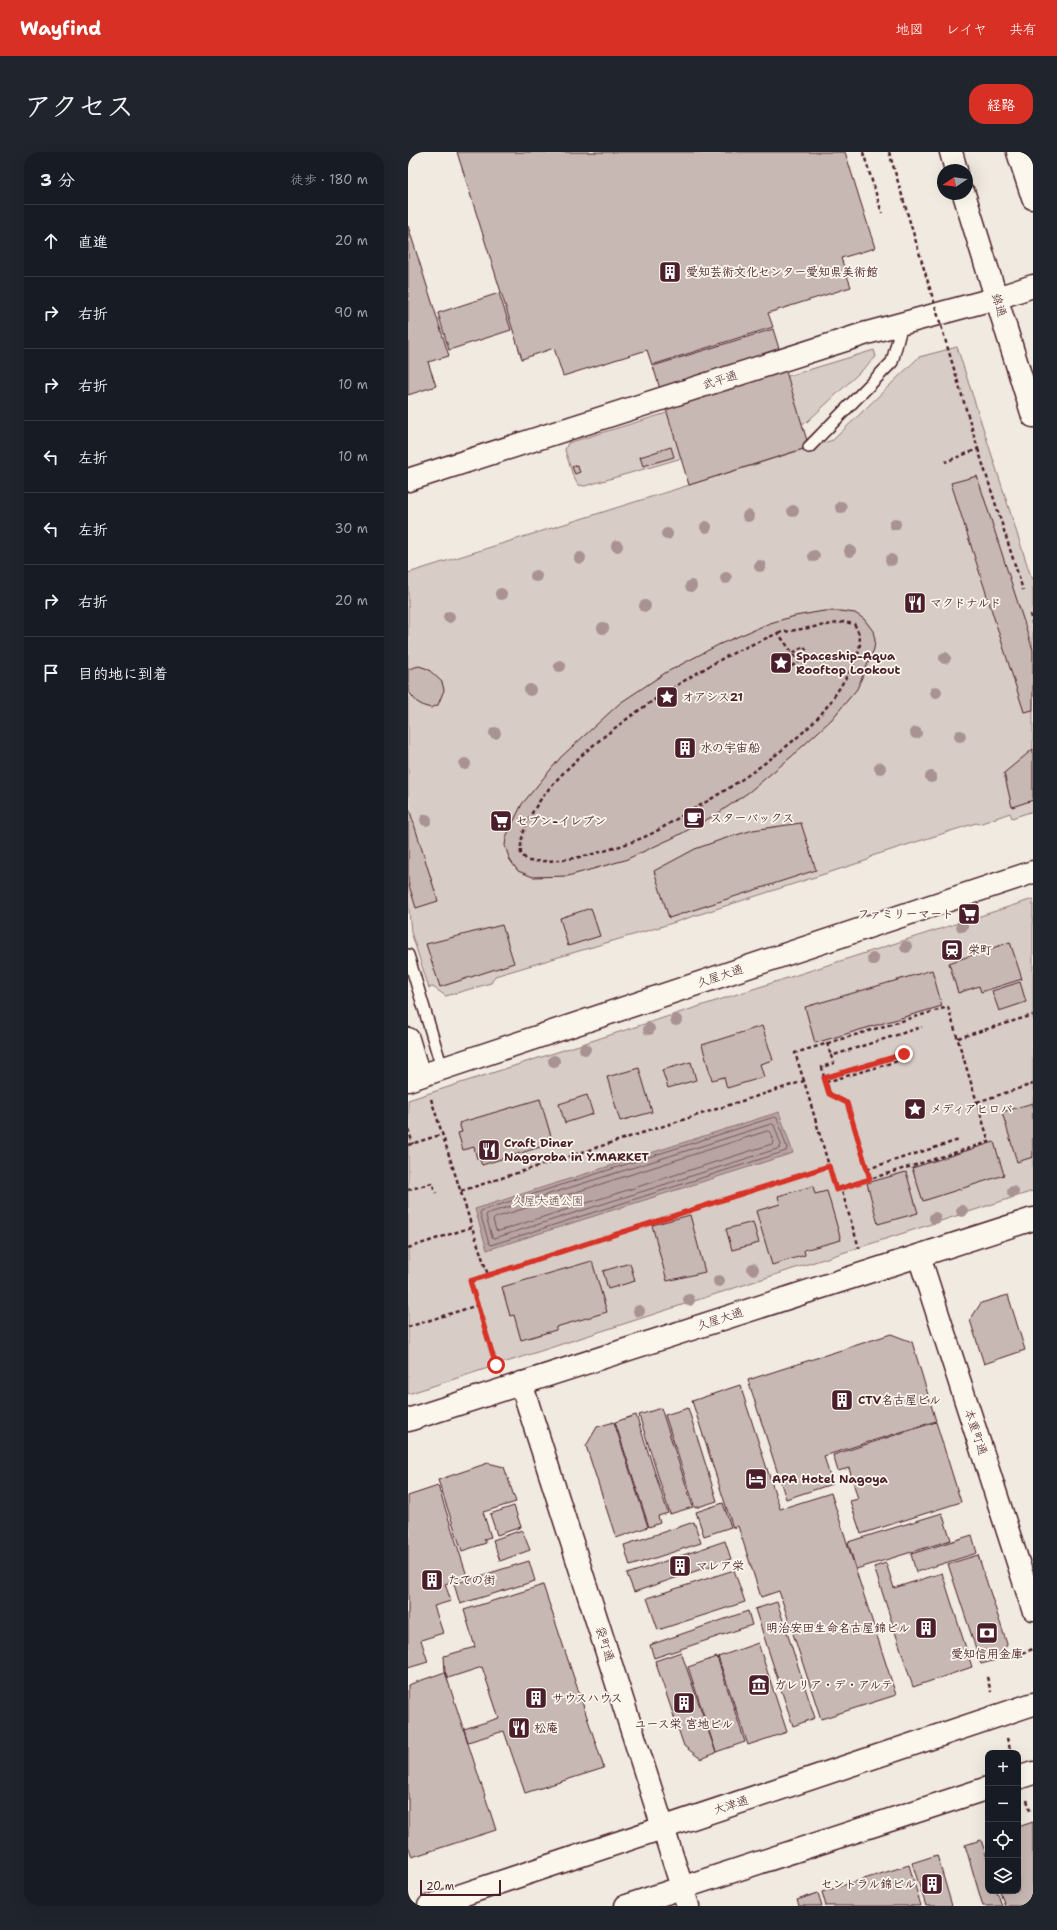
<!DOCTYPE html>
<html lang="ja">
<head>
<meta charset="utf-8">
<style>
	body { margin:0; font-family:"Shantell Sans","Klee One",sans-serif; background:#20242c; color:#f1f3f6 }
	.controls { position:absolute; right:12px; bottom:12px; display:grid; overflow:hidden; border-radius:8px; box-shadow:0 4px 16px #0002 }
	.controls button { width:36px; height:36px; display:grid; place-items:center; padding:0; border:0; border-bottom:1px solid #363941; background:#171b24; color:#f1f3f6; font:20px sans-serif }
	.compass { position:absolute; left:529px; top:12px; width:36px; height:36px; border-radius:50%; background:#171b24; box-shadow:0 4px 16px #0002; rotate:257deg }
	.scale { position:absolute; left:12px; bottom:10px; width:81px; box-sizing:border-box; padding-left:4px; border:2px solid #4a1f2b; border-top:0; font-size:11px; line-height:14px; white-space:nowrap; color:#4a1f2b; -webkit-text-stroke:3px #fbf7ec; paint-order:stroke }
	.stop { position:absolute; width:12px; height:12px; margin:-9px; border:3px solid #d93025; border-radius:50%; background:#fff }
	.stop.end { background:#d93025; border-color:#fff; box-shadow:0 1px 4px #0008 }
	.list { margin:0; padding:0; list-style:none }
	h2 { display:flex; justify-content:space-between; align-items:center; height:52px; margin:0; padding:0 16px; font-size:17px }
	h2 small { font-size:13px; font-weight:400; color:#9ea1a6 }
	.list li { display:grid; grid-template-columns:26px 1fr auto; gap:12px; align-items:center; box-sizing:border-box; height:72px; padding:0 16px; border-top:1px solid #363941 }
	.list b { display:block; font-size:15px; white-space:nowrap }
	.list em { font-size:13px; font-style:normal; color:#9ea1a6 }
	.icon { flex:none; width:22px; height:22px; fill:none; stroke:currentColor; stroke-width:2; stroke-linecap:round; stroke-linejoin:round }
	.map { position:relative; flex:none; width:625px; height:1754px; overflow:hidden; border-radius:16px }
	header { display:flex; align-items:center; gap:24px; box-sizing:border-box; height:56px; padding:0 20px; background:#d93025; color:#fff }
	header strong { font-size:19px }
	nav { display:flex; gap:22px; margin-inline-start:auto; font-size:14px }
	.intro { display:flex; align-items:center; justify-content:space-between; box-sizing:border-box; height:96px; padding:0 24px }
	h1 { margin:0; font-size:28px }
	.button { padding:10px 18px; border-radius:16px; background:#d93025; color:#fff; font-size:14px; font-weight:700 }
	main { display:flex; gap:24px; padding:0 24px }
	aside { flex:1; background:#171b24; border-radius:16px; box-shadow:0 4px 16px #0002 }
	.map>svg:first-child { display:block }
</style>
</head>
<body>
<header>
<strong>Wayfind</strong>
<nav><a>地図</a><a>レイヤ</a><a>共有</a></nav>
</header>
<div class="intro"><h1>アクセス</h1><a class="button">経路</a></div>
<main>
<aside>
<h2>3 分<small>徒歩 · 180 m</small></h2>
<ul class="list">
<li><svg class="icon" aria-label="ahead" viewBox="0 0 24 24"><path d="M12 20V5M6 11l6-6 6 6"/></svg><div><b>直進</b></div><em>20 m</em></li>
<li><svg class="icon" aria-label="right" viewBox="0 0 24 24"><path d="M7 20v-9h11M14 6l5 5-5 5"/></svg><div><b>右折</b></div><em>90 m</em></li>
<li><svg class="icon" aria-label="right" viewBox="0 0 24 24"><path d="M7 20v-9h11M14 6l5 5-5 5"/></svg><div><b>右折</b></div><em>10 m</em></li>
<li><svg class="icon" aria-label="left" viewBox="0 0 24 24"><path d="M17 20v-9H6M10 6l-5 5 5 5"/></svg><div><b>左折</b></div><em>10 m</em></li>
<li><svg class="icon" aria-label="left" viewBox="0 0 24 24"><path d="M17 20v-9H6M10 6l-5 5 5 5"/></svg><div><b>左折</b></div><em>30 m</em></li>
<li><svg class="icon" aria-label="right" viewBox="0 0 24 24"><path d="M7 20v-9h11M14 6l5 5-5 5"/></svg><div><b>右折</b></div><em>20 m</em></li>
<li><svg class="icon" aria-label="arrive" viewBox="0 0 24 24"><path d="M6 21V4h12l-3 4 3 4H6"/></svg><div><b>目的地に到着</b></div></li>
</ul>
</aside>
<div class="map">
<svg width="625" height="1754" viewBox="0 0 625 1754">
	<rect width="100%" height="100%" fill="#f0eae0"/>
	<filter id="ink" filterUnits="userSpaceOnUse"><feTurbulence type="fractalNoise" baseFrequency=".025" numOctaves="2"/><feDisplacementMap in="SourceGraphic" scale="8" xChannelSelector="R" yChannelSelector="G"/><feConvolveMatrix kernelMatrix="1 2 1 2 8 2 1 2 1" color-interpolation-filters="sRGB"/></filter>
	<g filter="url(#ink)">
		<!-- green -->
		<g fill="#d8ccc6" stroke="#917678">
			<path d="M549 195 625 431V659L604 666 602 661 571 672 568 671 464 704 460 708 255 774 87 824 83 831 38 844 25 835 21 836 3 780 0 748V421L425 288 511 205Z"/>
			<path d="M466 198 468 205 399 270 177 334 170 333 165 324 157 298 160 291Z"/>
			<path d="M625 747V1039L0 1242V948Z"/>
		</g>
		<!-- water -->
		<path fill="#b8a4a2" stroke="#8c6f72" d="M371 960 385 1001 79 1098 67 1057Z"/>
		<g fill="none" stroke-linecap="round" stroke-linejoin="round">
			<!-- shore -->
			<g stroke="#76545b" stroke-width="1">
				<path d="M367 965 369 966 379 996 378 999 83 1093 81 1091 72 1061 73 1059Z"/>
				<path d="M364 972 366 973 373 993 372 996 87 1086 84 1085 78 1064 79 1062Z"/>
				<path d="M360 979 362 980 365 989 364 992 91 1079 88 1078 85 1068 87 1066Z"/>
			</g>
		</g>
		<!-- building -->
		<g fill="#c8b8b3" stroke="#4a1f2b">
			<path d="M49 0H437L467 96 433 106 443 135 360 161 365 175 244 213 239 198 155 224 146 196 114 207Z"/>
			<path d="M0 74 41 204 20 210 28 234 0 243Z"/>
			<path d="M91 141 103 178 41 198 30 161Z"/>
			<path d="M365 177 401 295 281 333 245 214Z"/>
			<path d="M263 295 266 305 235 314 232 305Z"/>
			<path d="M169 313 172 320 167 322 164 315Z"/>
			<path d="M569 324 625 498V558L616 560 543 331Z"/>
			<path d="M416 459H432L447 461 456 467 465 479 467 488 466 497 449 537 424 567 383 605 341 640 309 662 267 685 217 708 160 724 125 725 110 719 102 708 97 694 98 685 114 652 153 605 212 551 257 521 312 492 362 471 387 464Z"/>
			<path d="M11 514 20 517 34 530 36 538 30 553 23 556 16 554 9 550 0 539V517Z"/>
			<path d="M625 597V648L604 655 596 621Z"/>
			<path d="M0 653 30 749 8 756 0 730Z"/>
			<path d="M393 671 408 718 261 766 246 719 287 697 315 687 345 678Z"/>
			<path d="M183 756 192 784 160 794 152 766Z"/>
			<path d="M94 773 106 811 32 835 18 792Z"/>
			<path d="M602 790 614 827 573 840 571 834 550 841 541 811Z"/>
			<path d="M524 818 534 854 407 891 397 855Z"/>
			<path d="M612 830 618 850 591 859 584 839Z"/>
			<path d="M354 874 365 908 352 912 356 925 319 936 316 925 304 928 294 893Z"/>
			<path d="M283 910 288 928 260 936 254 918Z"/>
			<path d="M231 916 244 960 212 969 199 925Z"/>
			<path d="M179 943 185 962 157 971 151 952Z"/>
			<path d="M132 947 145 991 74 1013 71 1006 69 1007 66 995 55 998 50 981 54 980 51 971Z"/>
			<path d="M625 951V1005L609 1010 594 960Z"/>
			<path d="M586 990 596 1023 515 1049 504 1016Z"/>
			<path d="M498 1020 510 1061 470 1072 459 1031Z"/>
			<path d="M405 1034 407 1042 419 1039 433 1088 396 1098 397 1103 364 1113 348 1059 372 1052 370 1044Z"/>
			<path d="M282 1063 297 1120 259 1129 244 1073Z"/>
			<path d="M345 1070 351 1091 324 1098 318 1077Z"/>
			<path d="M184 1109 199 1160 148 1175V1178L113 1188 106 1163 102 1164 94 1135Z"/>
			<path d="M222 1111 227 1129 200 1137 195 1119Z"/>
			<path d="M600 1143 617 1198 576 1212 562 1168 573 1151Z"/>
			<path d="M483 1182 504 1190 528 1269 416 1304 424 1332 378 1347 340 1228Z"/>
			<path d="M332 1233 372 1357 423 1341 488 1543 413 1567 371 1439 353 1445 330 1374 325 1376 284 1249Z"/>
			<path d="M253 1256 285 1355 262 1362 231 1263Z"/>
			<path d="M280 1256 309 1349 287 1356 257 1263Z"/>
			<path d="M228 1263 260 1361 250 1364 252 1371 241 1375 207 1270Z"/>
			<path d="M206 1270 240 1375 208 1386 178 1294 189 1275Z"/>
			<path d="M528 1270 553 1350 453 1382 442 1349 450 1347 441 1316 430 1319 425 1303Z"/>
			<path d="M80 1311 96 1315 108 1350 75 1360 83 1385 76 1387 78 1391 54 1399 30 1328Z"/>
			<path d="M30 1334 59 1424 37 1432 43 1449 26 1454 35 1481 13 1488 20 1510 0 1516V1344Z"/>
			<path d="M315 1351 323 1375 296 1384 288 1360Z"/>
			<path d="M106 1354 113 1375 89 1383 82 1362Z"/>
			<path d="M534 1361 543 1388 448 1417 440 1390Z"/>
			<path d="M286 1370 293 1391 222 1414 216 1393Z"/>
			<path d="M114 1378 122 1398 92 1409 85 1388Z"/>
			<path d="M564 1383 569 1401 508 1420 503 1402Z"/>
			<path d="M317 1389 323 1407 226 1440 219 1422Z"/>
			<path d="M570 1403 599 1492 592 1507 573 1512 540 1412Z"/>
			<path d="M121 1409 127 1429 52 1452 46 1432Z"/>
			<path d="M478 1411 486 1436 534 1421 564 1515 505 1535 466 1415Z"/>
			<path d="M326 1418 337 1450 250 1478 239 1446Z"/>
			<path d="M135 1433 196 1616 117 1641 96 1579 60 1590 56 1577 91 1566 74 1515 40 1526 37 1520 36 1504 67 1495 56 1458Z"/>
			<path d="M369 1450 407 1566 385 1574 347 1457Z"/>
			<path d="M340 1459 344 1473 246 1506 242 1493Z"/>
			<path d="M350 1491 379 1580 340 1593 310 1505Z"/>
			<path d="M273 1500 308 1601 293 1607 276 1594 247 1509Z"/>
			<path d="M309 1505 337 1590 308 1600 280 1515Z"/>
			<path d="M37 1520 88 1678 4 1705 0 1693V1533Z"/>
			<path d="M625 1670V1754H597L592 1739H610V1675Z"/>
			<path d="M573 1688 580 1709V1739H589L594 1754H575L557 1693Z"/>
			<path d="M529 1703 544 1754H518L504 1711Z"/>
			<path d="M501 1713 513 1754H418L414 1740Z"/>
			<path d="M410 1741 414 1754H391L389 1748Z"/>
		</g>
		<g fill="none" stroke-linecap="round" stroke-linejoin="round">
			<!-- lane casing -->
			<g stroke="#4a1f2b" stroke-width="14">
				<g id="lane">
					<path d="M401 295 484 210 494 172"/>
					<path d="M0 803 34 916"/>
				</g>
			</g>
			<!-- street casing -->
			<g stroke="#4a1f2b" stroke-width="25">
				<g id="street">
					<path d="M0 328 459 181 589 146 625 134"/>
					<path d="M511 1104 625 1457"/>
					<path d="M113 1231 280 1754"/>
				</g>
			</g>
			<!-- secondary casing -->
			<g stroke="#4a1f2b" stroke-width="25">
				<g id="secondary">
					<path d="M543 0 548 18"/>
					<path d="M610 0 625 46"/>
					<path d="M556 42 625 264"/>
					<path d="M0 887 11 924"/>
					<path d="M0 928 625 720"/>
					<path d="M0 1268 625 1067"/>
					<path d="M610 1626 625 1621"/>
					<path d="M21 1754 625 1552"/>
					<path d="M218 1754 580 1636"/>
				</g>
			</g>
			<!-- path -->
			<g stroke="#4a1f2b" stroke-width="2.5" stroke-dasharray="4 3" stroke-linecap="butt">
				<path d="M455 0 474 61"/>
				<path d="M570 297 615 438"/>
				<path d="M622 462 625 474"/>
				<path d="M370 481 436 470 446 472C459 491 448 510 437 527 428 542 417 559 405 571 367 607 322 637 277 662 263 670 249 680 234 686 198 700 160 711 120 709L113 702C107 631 257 538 312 508 331 497 351 490 370 481L391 510 382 515"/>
				<path d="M385 501 396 494 402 505 392 517"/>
				<path d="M550 886 625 863"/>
				<path d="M419 891 423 904"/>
				<path d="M496 902 416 926 414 915 426 911 423 904 514 875"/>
				<path d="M396 929 387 901 540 855 581 990 462 1027 459 1020"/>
				<path d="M23 947 64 1075"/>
				<path d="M569 950 625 932"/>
				<path d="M0 977 5 992"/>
				<path d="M0 993 35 982"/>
				<path d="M459 1017 551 988"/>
				<path d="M460 1021 439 951 421 941 418 930 497 907"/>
				<path d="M433 1036 461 1027"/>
				<path d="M0 1038 24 1031 28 1041"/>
				<path d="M53 1039 396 929 421 1014"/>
				<path d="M0 1096 64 1075 80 1123 421 1014 428 1038 433 1036 451 1096"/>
				<path d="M80 1123 62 1129 88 1213"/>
				<path d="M0 1175 70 1153"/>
				<path d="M614 1501 625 1497"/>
				<path d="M579 1525 583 1540"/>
				<path d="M599 1586 603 1601"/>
				<path d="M619 1648 623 1661"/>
			</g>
			<!-- lane -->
			<use href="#lane" stroke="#fbf7ec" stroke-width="11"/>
			<!-- street -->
			<use href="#street" stroke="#fbf7ec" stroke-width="22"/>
			<!-- secondary -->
			<use href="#secondary" stroke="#fbf7ec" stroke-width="22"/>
			<!-- path-bridge -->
			<path stroke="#4a1f2b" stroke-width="2.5" stroke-dasharray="4 3" stroke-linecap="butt" d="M481 0 570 297 537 310"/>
		</g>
		<!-- trees -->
		<g fill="#a89292">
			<circle cx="433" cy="355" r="6"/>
			<circle cx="385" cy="359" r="6"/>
			<circle cx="340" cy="364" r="6"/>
			<circle cx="487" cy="372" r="6"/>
			<circle cx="298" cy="375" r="6"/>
			<circle cx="259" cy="382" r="6"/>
			<circle cx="209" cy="394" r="6"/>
			<circle cx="442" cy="399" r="6"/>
			<circle cx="406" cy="404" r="6"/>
			<circle cx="172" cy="406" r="6"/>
			<circle cx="483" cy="408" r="6"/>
			<circle cx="352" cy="414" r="6"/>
			<circle cx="128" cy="424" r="6"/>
			<circle cx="318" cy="426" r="6"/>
			<circle cx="283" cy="434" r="6"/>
			<circle cx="93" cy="442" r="6"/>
			<circle cx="237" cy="454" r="6"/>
			<circle cx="41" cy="465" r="6"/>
			<circle cx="195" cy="476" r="6"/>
			<circle cx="537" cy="506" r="6"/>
			<circle cx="152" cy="514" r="6"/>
			<circle cx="122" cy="538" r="6"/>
			<circle cx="528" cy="540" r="6"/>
			<circle cx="87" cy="581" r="6"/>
			<circle cx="508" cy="581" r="6"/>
			<circle cx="552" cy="584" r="6"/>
			<circle cx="57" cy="612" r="6"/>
			<circle cx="472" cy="616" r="6"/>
			<circle cx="523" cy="625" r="6"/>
			<circle cx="18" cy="668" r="6"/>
			<circle cx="554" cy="774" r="6"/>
			<circle cx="498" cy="795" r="6"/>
			<circle cx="465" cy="807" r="6"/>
			<circle cx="268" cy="868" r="6"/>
			<circle cx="241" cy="877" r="6"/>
			<circle cx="177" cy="897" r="6"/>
			<circle cx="146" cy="909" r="6"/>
			<circle cx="605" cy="1040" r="6"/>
			<circle cx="554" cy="1059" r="6"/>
			<circle cx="527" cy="1066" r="6"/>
			<circle cx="345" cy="1117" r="6"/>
			<circle cx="311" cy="1129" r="6"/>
			<circle cx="281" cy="1148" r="6"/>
			<circle cx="231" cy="1159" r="6"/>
		</g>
	</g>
	<g fill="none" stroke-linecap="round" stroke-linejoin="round" filter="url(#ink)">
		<!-- route -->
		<path stroke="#d93025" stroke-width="5" d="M88 1213 62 1129 421 1014 428 1038 462 1027 439 951 421 942 416 926 496 902"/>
	</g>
	<!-- icons -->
	<defs>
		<g id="building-square" transform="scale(1.15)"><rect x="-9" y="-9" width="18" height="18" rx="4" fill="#4a1f2b" stroke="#fbf7ec"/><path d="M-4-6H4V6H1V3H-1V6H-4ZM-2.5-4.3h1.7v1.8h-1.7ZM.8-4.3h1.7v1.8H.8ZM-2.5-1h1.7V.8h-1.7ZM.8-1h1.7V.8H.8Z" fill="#fff"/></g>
		<g id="restaurant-square" transform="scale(1.15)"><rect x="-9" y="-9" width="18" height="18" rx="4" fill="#4a1f2b" stroke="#fbf7ec"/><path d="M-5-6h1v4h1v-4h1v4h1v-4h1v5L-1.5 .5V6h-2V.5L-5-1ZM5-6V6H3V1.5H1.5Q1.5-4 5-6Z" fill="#fff"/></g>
		<g id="sight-square" transform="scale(1.15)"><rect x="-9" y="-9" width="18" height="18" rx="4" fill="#4a1f2b" stroke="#fbf7ec"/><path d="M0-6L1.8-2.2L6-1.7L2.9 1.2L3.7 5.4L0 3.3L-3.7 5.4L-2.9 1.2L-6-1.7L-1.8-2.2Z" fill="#fff"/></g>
		<g id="cafe-square" transform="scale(1.15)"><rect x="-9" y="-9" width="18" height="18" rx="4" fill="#4a1f2b" stroke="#fbf7ec"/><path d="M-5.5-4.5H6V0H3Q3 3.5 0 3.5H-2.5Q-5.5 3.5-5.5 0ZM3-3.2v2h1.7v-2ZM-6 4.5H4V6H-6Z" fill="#fff"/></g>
		<g id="supermarket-square" transform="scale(1.15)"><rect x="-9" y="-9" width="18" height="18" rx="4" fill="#4a1f2b" stroke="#fbf7ec"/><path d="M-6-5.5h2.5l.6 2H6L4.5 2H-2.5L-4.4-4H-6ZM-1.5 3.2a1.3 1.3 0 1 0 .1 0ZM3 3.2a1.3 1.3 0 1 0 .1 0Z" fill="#fff"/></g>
		<g id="station-square" transform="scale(1.15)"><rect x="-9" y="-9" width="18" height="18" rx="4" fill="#4a1f2b" stroke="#fbf7ec"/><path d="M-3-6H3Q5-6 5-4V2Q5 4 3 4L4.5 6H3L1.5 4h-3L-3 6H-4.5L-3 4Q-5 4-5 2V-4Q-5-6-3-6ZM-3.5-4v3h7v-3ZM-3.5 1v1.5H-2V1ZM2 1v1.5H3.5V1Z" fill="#fff"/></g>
		<g id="hotel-square" transform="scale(1.15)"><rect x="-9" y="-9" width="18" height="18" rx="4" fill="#4a1f2b" stroke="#fbf7ec"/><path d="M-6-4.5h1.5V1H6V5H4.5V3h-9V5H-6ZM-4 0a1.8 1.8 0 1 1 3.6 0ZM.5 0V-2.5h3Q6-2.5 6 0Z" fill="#fff"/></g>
		<g id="bank-square" transform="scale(1.15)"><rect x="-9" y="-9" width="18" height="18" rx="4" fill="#4a1f2b" stroke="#fbf7ec"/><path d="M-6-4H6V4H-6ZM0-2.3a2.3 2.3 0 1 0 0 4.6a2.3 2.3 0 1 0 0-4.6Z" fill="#fff"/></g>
		<g id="museum-square" transform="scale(1.15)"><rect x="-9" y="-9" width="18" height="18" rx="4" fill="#4a1f2b" stroke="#fbf7ec"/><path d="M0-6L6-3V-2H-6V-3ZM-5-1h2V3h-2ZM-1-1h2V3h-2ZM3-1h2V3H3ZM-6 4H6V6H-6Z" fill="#fff"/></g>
	</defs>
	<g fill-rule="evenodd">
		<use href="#building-square" x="262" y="120"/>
		<use href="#restaurant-square" x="507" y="451"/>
		<use href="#sight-square" x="373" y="511"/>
		<use href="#sight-square" x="259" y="545"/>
		<use href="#building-square" x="277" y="596"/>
		<use href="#cafe-square" x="286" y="666"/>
		<use href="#supermarket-square" x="93" y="669"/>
		<use href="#supermarket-square" x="561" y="762"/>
		<use href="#station-square" x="544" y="798"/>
		<use href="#sight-square" x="507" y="957"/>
		<use href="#restaurant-square" x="81" y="998"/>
		<use href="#building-square" x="434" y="1248"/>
		<use href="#hotel-square" x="348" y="1327"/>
		<use href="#building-square" x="272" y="1414"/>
		<use href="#building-square" x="24" y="1428"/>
		<use href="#building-square" x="518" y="1476"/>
		<use href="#bank-square" x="579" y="1481"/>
		<use href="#museum-square" x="351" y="1533"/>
		<use href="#building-square" x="128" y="1546"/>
		<use href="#building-square" x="276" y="1551"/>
		<use href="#restaurant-square" x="111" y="1576"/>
		<use href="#building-square" x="524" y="1732"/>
	</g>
	<g text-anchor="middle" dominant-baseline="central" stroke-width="3.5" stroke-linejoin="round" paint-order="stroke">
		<!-- poi labels -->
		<g font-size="12" font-weight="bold" fill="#4a1f2b" stroke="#fbf7ec" text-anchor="start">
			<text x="278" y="120">愛知芸術文化センター愛知県美術館</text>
			<text x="522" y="451">マクドナルド</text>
			<text x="388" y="504">Spaceship-Aqua<tspan x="388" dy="14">Rooftop Lookout</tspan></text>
			<text x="274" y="545">オアシス21</text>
			<text x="292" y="596">水の宇宙船</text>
			<text x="302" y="666">スターバックス</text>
			<text x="108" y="669">セブン-イレブン</text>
			<text x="546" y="762" text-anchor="end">ファミリーマート</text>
			<text x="560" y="798">栄町</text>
			<text x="522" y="957">メディアヒロバ</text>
			<text x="96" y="991">Craft Diner<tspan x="96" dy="14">Nagoroba in Y.MARKET</tspan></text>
			<text x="450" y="1248">CTV名古屋ビル</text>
			<text x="364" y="1327">APA Hotel Nagoya</text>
			<text x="288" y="1414">マレア栄</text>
			<text x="40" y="1428">たての街</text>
			<text x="502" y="1476" text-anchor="end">明治安田生命名古屋錦ビル</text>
			<text x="579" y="1502" text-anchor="middle">愛知信用金庫</text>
			<text x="366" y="1533">ガレリア・デ・アルテ</text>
			<text x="144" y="1546">サウスハウス</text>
			<text x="276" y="1572" text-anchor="middle">ユース栄 宮地ビル</text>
			<text x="126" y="1576">松庵</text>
			<text x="508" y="1732" text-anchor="end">セントラル錦ビル</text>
		</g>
		<!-- street labels -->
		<g font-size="12" fill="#4a1f2b" stroke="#fbf7ec">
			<text transform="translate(591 153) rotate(73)">錦通</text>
			<text transform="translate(312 228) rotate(-18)">武平通</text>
			<text transform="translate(312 824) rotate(-18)">久屋大通</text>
			<text transform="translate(312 1167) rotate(-18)">久屋大通</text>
			<text transform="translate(568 1280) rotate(72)">本重町通</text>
			<text transform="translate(197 1492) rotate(72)">袋町通</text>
			<text transform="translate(323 1653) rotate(-18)">大津通</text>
		</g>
		<!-- park labels -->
		<g font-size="12" fill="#6e4a52" stroke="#fbf7ec">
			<text x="140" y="1049">久屋大通公園</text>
		</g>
	</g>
</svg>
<div class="controls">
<button>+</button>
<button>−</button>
<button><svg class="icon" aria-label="locate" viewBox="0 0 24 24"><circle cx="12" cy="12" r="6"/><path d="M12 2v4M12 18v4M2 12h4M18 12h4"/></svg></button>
<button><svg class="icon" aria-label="layers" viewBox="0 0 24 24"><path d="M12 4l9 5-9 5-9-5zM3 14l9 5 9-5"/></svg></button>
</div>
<svg class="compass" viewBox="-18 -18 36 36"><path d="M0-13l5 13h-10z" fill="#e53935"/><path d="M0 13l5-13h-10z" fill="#9ea1a6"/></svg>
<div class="scale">20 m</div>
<div class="stop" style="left:88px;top:1213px"></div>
<div class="stop end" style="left:496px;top:902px"></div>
</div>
</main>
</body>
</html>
